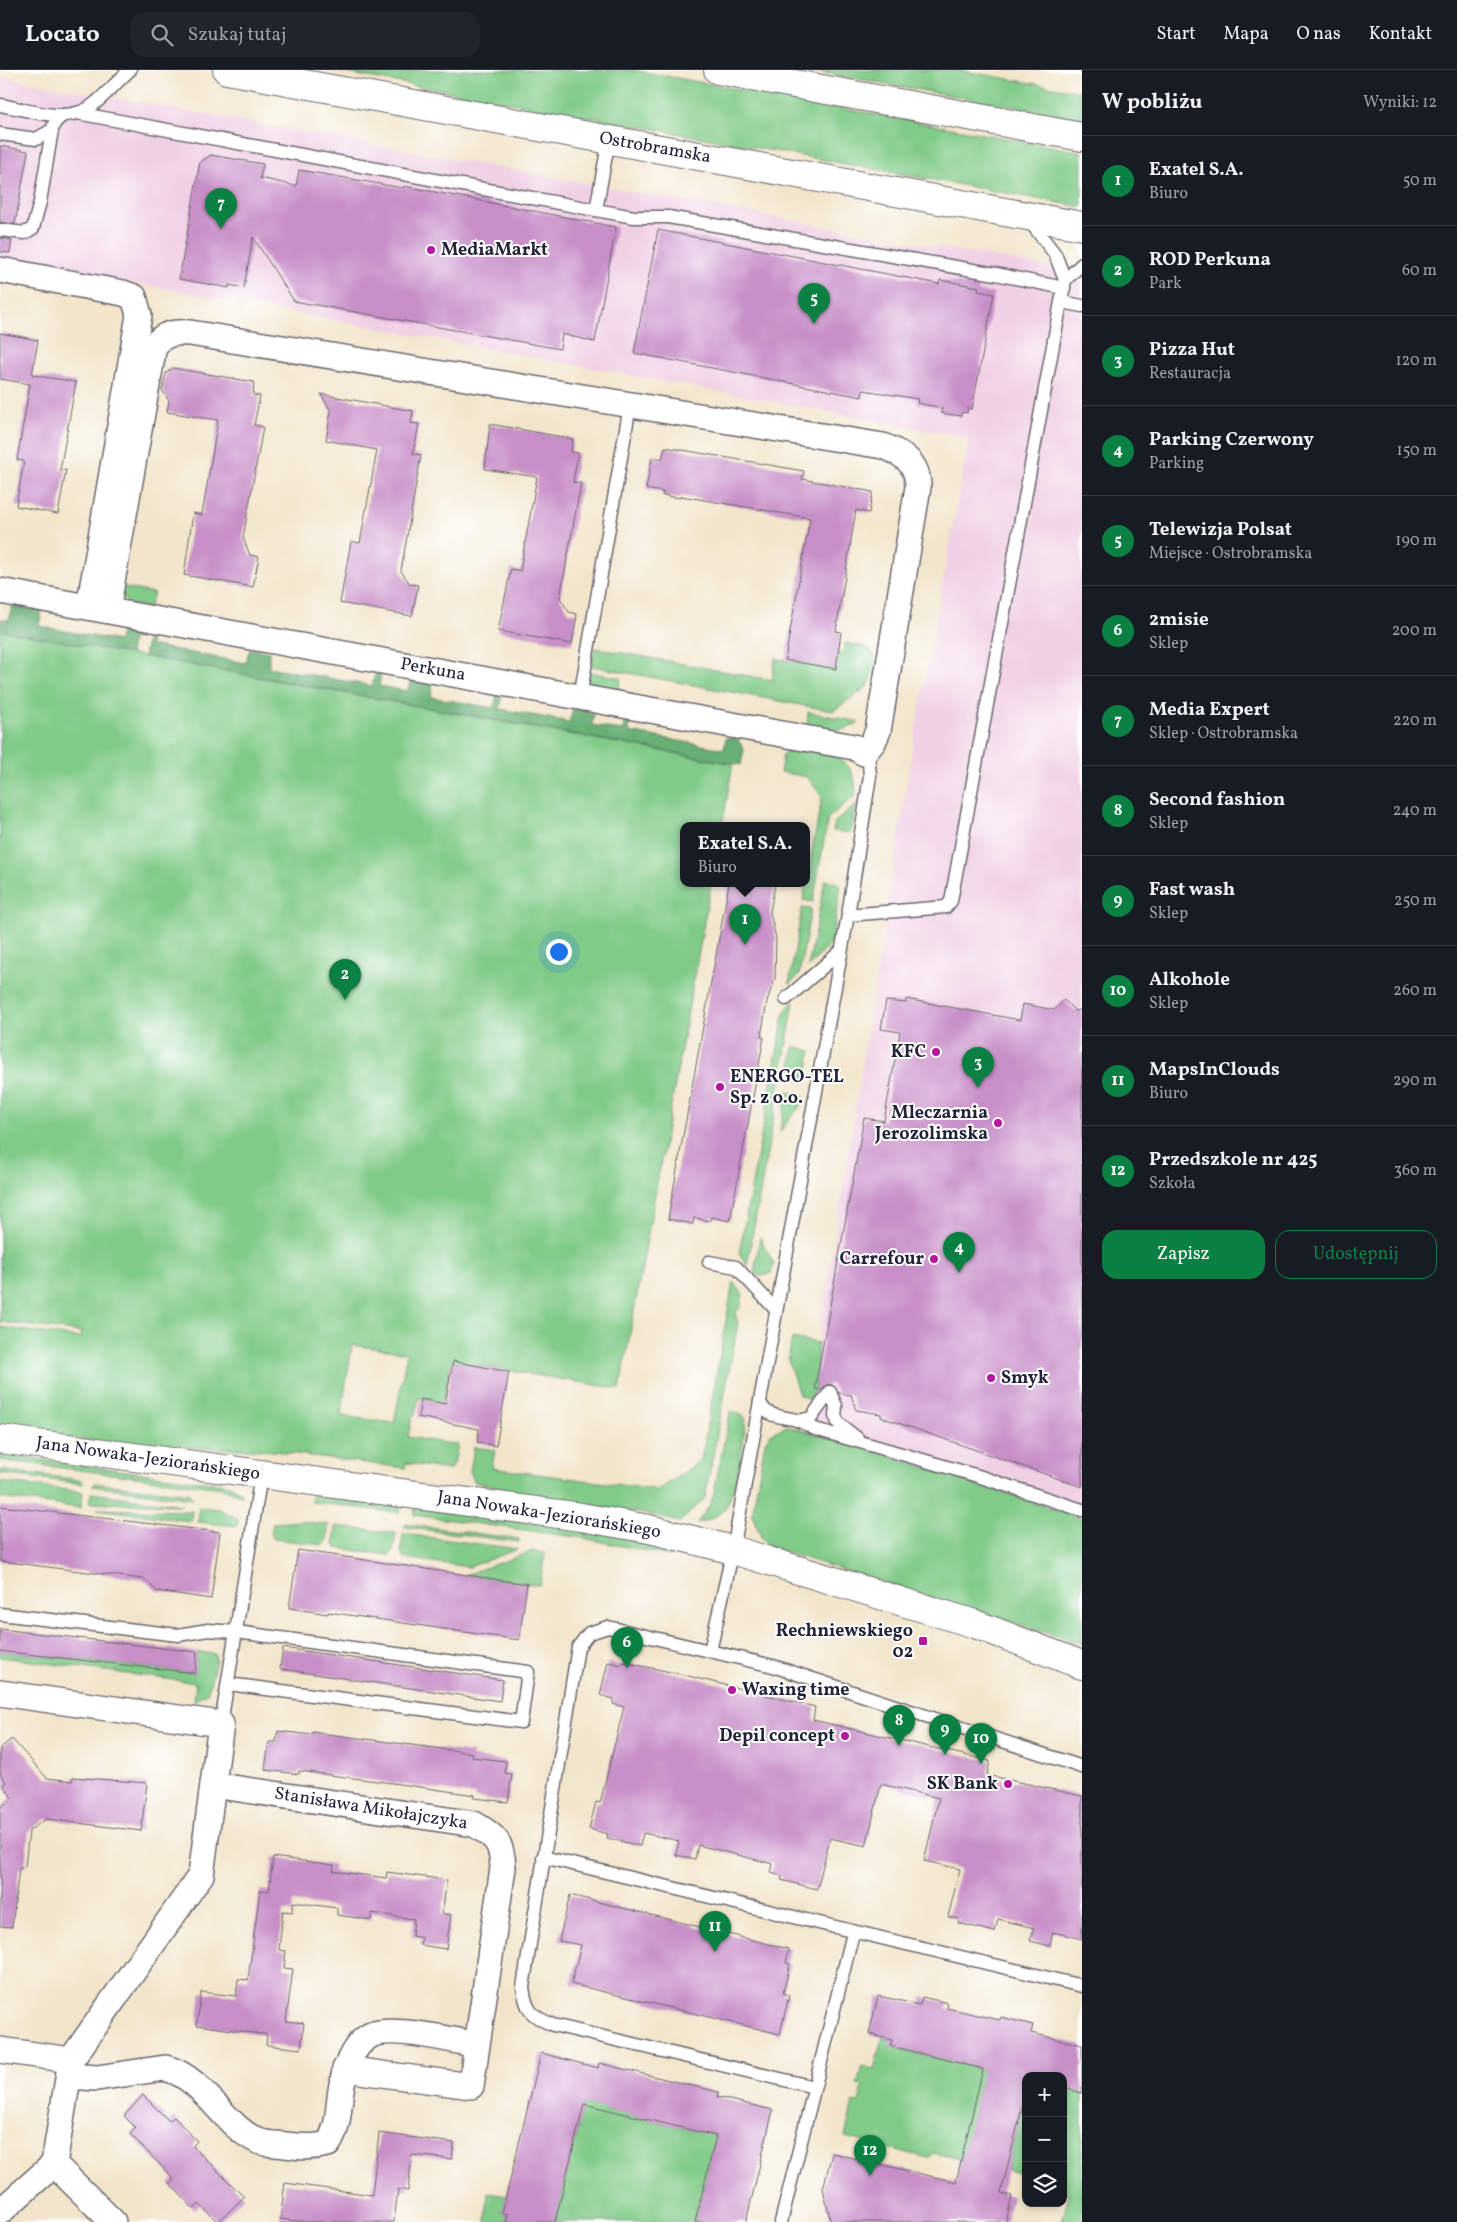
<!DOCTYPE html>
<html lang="pl">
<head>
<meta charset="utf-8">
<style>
	body { margin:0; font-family:Vollkorn,serif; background:#20242c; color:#f1f3f6 }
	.controls { position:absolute; right:15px; bottom:15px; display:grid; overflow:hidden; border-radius:10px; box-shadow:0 2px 8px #0003 }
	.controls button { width:45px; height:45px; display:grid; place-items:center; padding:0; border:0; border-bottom:1px solid #363941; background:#171b24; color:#f1f3f6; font:25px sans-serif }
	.you { position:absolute; left:558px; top:881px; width:18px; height:18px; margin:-12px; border:4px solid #fff; border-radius:50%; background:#1a73e8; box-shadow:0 0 0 8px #1a73e833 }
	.badge { display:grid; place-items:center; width:32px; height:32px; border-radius:50%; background:#0b8043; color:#fff; font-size:16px; font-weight:700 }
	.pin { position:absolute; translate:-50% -41px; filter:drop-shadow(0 1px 2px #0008) }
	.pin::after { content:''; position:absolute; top:26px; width:18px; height:15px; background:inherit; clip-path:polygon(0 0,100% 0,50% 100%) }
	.popup { position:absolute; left:680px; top:752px; width:130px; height:65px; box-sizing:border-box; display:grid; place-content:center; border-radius:10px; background:#171b24; filter:drop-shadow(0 1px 4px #0005); font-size:16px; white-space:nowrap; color:#9ea1a6 }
	.popup b { font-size:19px; color:#f1f3f6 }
	.popup::after { content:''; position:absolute; left:50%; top:100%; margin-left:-10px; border:10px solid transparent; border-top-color:#171b24 }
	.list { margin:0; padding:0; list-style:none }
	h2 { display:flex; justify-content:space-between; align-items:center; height:65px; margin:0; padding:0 20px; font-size:21px }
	h2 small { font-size:16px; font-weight:400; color:#9ea1a6 }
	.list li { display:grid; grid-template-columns:32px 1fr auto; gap:15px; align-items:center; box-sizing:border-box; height:90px; padding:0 20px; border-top:1px solid #363941 }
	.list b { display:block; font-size:19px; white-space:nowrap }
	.list p { margin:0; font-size:16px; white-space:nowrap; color:#9ea1a6 }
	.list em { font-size:16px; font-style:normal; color:#9ea1a6 }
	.actions { display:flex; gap:10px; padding:15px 20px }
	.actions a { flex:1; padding:11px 0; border:1px solid #0b8043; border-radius:15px; text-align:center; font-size:18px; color:#0b8043 }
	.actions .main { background:#0b8043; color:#fff }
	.icon { flex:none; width:28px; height:28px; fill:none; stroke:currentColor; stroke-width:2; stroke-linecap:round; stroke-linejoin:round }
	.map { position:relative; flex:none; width:1082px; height:2152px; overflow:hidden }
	header { display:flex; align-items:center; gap:30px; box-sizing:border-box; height:70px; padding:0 25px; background:#171b24; border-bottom:1px solid #363941 }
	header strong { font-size:24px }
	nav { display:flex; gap:28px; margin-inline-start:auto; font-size:18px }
	.search { width:350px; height:45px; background:#20242c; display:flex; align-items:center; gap:12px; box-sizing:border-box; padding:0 18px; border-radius:15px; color:#9ea1a6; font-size:19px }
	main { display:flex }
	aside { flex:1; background:#171b24 }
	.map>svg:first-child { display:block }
</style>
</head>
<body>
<header>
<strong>Locato</strong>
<div class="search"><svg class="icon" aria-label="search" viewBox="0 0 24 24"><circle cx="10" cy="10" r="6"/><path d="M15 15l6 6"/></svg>Szukaj tutaj</div>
<nav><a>Start</a><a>Mapa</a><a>O nas</a><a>Kontakt</a></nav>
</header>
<main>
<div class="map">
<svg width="1082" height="2152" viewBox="0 0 1082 2152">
	<rect width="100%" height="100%" fill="#fff"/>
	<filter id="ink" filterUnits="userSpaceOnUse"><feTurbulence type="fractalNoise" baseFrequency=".02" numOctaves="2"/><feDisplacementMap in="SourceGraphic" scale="10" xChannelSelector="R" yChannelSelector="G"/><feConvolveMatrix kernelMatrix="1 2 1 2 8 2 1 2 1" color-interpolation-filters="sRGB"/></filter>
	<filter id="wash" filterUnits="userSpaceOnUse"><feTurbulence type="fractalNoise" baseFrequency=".0096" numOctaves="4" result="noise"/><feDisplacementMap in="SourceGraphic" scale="20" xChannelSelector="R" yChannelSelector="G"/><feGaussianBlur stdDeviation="1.12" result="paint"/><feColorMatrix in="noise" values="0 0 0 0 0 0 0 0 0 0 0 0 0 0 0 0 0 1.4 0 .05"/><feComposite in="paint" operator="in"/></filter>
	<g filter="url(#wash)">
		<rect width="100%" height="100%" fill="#f2e5cb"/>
		<!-- built -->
		<path fill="#f0d0e5" d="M0 7 1082 203V1448L804 1361 915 664 969 368 0 188Z"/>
		<!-- green -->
		<g fill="#81cb88" stroke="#527662" fill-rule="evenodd">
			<path d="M330 0H633L1082 82V137Z"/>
			<path d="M808 0H958L1082 22V49Z"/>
			<path d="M121 517 154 523 149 538 128 534 122 526Z"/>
			<path d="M0 560 733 694 722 756H684V814H711L620 1319 451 1291 443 1332 419 1328 415 1346H412L408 1367 458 1375 454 1394 449 1400 406 1393 405 1398 266 1380 137 1376 0 1359V1257L80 1268 81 1262 0 1252ZM352 1275 407 1283 394 1353 341 1346Z"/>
			<path d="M845 573 867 577 875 586 870 612 867 617 833 641 591 596 595 578 772 610 775 588 835 599 838 584H843Z"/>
			<path d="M590 602 621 608 618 622 593 619 588 612Z"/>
			<path d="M808 642 859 652C842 664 826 661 807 658Z"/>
			<path d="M791 678C825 684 856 681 856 725L828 748 813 832 803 830 822 727 807 707 780 702 783 684Z"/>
			<path d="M856 735 851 760 847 763 833 761 835 752Z"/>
			<path d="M825 810 838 813 841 816 831 873 808 897Z"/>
			<path d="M802 838 811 839 799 905 789 914Z"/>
			<path d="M794 932 747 1196 739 1183 785 940Z"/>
			<path d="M794 976 811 981 806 1011 789 1008Z"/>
			<path d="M787 1022 804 1025 802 1034 780 1061Z"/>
			<path d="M760 1167 774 1194 771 1203 762 1206 754 1203Z"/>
			<path d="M733 1212 743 1224 740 1238 735 1243 738 1253 705 1428 680 1452 640 1443 556 1431 475 1412 470 1402 474 1377 495 1380 492 1398 659 1420 701 1390Z"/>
			<path d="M792 1268 818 1273 815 1319 810 1330 799 1325 788 1290Z"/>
			<path d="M730 1342 742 1344 746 1350C744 1369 735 1426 725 1438 717 1447 708 1451 697 1453L709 1436 713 1427Z"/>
			<path d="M787 1356 884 1384 1082 1448V1574L772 1478 762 1469 752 1445 765 1372 771 1363Z"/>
			<path d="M0 1384 230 1415 240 1421 243 1426 222 1418 0 1390Z"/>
			<path d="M0 1400 81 1410 84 1414 0 1404Z"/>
			<path d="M0 1412 83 1422 81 1438 0 1428Z"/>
			<path d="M95 1413 189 1424 193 1429 92 1416Z"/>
			<path d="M91 1423 182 1435 89 1433Z"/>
			<path d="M312 1425 401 1436 400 1443 311 1432Z"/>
			<path d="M199 1437 219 1439 238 1449 237 1456 198 1452Z"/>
			<path d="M415 1438 607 1463 678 1478 677 1482 670 1486 583 1468 414 1445Z"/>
			<path d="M97 1439 189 1441H192L191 1451Z"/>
			<path d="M302 1451 329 1455 326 1473 323 1475 274 1469 271 1464 273 1453Z"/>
			<path d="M406 1454 519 1469V1472L404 1457Z"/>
			<path d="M336 1456 396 1463 393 1482 390 1485 337 1478 334 1474Z"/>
			<path d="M403 1464 518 1479 469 1497 404 1488 401 1483Z"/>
			<path d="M533 1481 545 1483 540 1515 465 1505Z"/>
			<path d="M0 1581 194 1603 197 1582 215 1584 216 1591 208 1622 194 1631 196 1613 0 1587Z"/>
			<path d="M882 1968 892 1970 891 1977 984 2000 962 2089 934 2083 928 2088 845 2067 853 2032 859 2033 863 2015 857 2014 862 1996 874 1999Z"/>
			<path d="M1063 2018 1082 2022V2152H1062L1069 2124 1063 2122Z"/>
			<path d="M1026 2023V2104L1007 2100Z"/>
			<path d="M584 2034 716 2066 695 2152H555Z"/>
			<path d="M488 2122 507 2125 502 2143 508 2144 506 2152H486Z"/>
		</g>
		<!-- forest -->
		<g fill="#68af74" stroke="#456858">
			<path d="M12 536 42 541 39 556 119 571 122 556 134 558 130 584 0 560V549L9 550Z"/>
			<path d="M149 560 152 561 150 575 245 593 250 579 269 582V597L372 616 375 604 378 602 381 605 379 616 407 621 412 609 431 612 433 614 431 627 494 638 497 624 502 627 500 639 569 652 573 638 594 643 592 655 623 661 626 650 630 647 629 662 724 679 726 668H737L744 679 741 695 144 586Z"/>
		</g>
		<g id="blocks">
			<!-- building -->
			<g fill="#c78ec7">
				<path d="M0 76 28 81 15 154 0 152Z"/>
				<path d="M211 85 263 94 260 108 296 116 299 100 403 118 404 116 616 157 595 272 562 264 560 279 294 231 253 167 244 218 229 215V218L179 209 200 92Z"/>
				<path d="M658 160 939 214 940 210 979 217 978 221 994 224 972 339 968 338 967 343 962 342 961 346 941 343 942 338 917 333 918 329 863 320 862 327 634 283Z"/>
				<path d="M0 168 12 170 10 183 0 182Z"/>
				<path d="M0 263 38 270 32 305 76 312 60 400H66L58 444 16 436 24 391 17 390 30 314 0 309Z"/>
				<path d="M173 298 254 312 253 325 260 326 254 355 263 357 243 468 250 485 259 487 253 517 184 505 193 443 202 445 218 350 167 342 169 331 162 320 166 303Z"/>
				<path d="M321 324 413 341 411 353 419 354 413 384 421 385 401 501 410 514 418 515 412 546 340 533 351 471 360 473 377 380 326 370 331 341Z"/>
				<path d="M490 354 573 369 571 382 578 383 573 412 581 413 560 528 569 542 577 544 572 574 498 561 511 499 520 501 537 407 485 399Z"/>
				<path d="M665 377 804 401 802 409 873 422 869 443 856 440 836 561 841 562 836 599 785 590 810 448 681 426 680 428 662 425 663 422 646 419 652 387 662 389Z"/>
				<path d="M729 814H775L770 842 776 868 775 909 767 931 761 967H764L730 1151 711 1147 710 1151 694 1148 693 1154 668 1149Z"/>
				<path d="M906 929 1020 950 1023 934 1054 940 1064 930 1075 941 1082 940V1417L881 1347V1344L856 1340 851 1325 839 1323 831 1314 826 1315 821 1320 815 1319 864 1048 884 1051 900 962 881 959 886 931 906 933Z"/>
				<path d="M453 1291 509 1302 496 1376 477 1372 479 1359 418 1347 421 1329 445 1334Z"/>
				<path d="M0 1436 220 1462 211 1529 157 1521 143 1509 0 1491Z"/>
				<path d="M298 1480 527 1514 519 1570 328 1542V1544L289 1538Z"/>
				<path d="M0 1559 197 1582 195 1603 0 1581Z"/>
				<path d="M283 1578 503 1610 500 1631 280 1599Z"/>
				<path d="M608 1592 622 1595 623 1592 680 1604 815 1637 813 1650 990 1691 987 1705 1082 1726V1869L1053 1862 1050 1876 1030 1871 1034 1858 998 1849 995 1862 958 1853 959 1849 948 1847 960 1799 924 1791 939 1728 881 1714 866 1776 830 1768 817 1819 781 1810 782 1806 771 1803 773 1794 698 1775 695 1789 676 1785 679 1771 643 1763 640 1776 607 1768 608 1764 589 1759 596 1732 600 1733 624 1637 613 1634 614 1629 600 1625Z"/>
				<path d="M278 1661 312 1665V1662L473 1683 472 1687 506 1691 505 1703 512 1704 508 1732 474 1728 475 1725 392 1713 299 1701V1704L265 1700 269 1672H276Z"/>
				<path d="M12 1669 47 1708 72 1711 73 1707 147 1713 141 1761 46 1749 29 1761 25 1796 19 1799 12 1857 0 1856V1738L12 1728 3 1715 6 1712 0 1703V1678Z"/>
				<path d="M273 1787 334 1795 333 1801 386 1808 387 1802 447 1810 442 1844 451 1845 446 1879 420 1875 422 1868 412 1866 414 1849 372 1843 371 1850 337 1845V1838L293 1832 292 1842 283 1841 279 1880 286 1881 284 1898 293 1899 286 1951 304 1953 301 1979 266 1975 267 1965 197 1955 201 1922 236 1926 238 1909 248 1910 260 1820 269 1821Z"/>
				<path d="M570 1825 789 1879 786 1893 790 1894 783 1923 789 1925 780 1964 571 1914 581 1875 559 1871Z"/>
				<path d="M878 1926 920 1935 922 1927 948 1933 947 1938 1000 1950 1001 1947 1033 1955 1031 1963 1082 1975V2023L1063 2018V2006H1026V2022L1001 2123 1012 2126 1006 2152H831L823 2119 832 2083 956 2112 983 1999 890 1976 892 1970 869 1964Z"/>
				<path d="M541 1983 598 1998 599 1993 718 2022 717 2027 773 2040 746 2152H695L716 2066 584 2034 555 2152H506L508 2144 502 2143Z"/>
				<path d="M143 2025 169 2051 174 2047 197 2071 193 2076 244 2127 218 2152 199 2134 194 2139 169 2113 174 2109 130 2064 136 2058 124 2046Z"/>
				<path d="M379 2063 454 2073 452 2089 412 2085 408 2121 398 2119 394 2152H306L280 2149 285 2113 372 2125Z"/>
			</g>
		</g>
	</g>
	<g filter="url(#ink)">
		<use href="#blocks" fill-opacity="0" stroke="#6b666d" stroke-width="1"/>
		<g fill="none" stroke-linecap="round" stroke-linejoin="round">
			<!-- lane casing -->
			<g stroke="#6b666d" stroke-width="15">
				<g id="lane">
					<path d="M0 35C26 39 62 53 87 39 99 33 118 10 130 0"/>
					<path d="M77 43 596 140 634 147H668L996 204 1064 218"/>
					<path d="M0 64 36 69 52 60"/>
					<path d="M596 140 609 69"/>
					<path d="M0 160 25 163 33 158 40 132 52 60 55 52 63 45"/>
					<path d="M1065 210 1082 194"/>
					<path d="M1062 232 1082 236"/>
					<path d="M580 627 630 335"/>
					<path d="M848 845 946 837 951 831 1065 210 1055 184 1028 149"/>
					<path d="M786 929 840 882"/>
					<path d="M709 1192 736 1197 776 1240"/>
					<path d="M760 1332C766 1348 782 1346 797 1350 803 1352 809 1356 815 1359L978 1406 1082 1440"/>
					<path d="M798 1351 811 1348 830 1322 836 1336 835 1346 839 1354 858 1369"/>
					<path d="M0 1544 178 1565 208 1560 237 1562 528 1602 521 1652 228 1614"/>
					<path d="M710 1581 733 1480 848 845 870 706 869 693 864 683"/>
					<path d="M221 1654 261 1405"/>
					<path d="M543 1787 1082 1916"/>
					<path d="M814 2017 553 1955C531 1946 526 1941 523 1917L578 1577 589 1563 608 1557 773 1596 1082 1697"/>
					<path d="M781 2152 853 1863"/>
				</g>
			</g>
			<!-- street casing -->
			<g stroke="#6b666d" stroke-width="28">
				<g id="street">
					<path d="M0 200 123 223 134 227 139 245 89 537"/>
					<path d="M0 521 754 659 854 677 864 683 873 672 878 661 918 417C918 393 904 384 883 376L190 263C174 262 164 263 154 276L107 540"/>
					<path d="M0 1623 221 1654 201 1805 71 1990 54 2094 113 2152"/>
					<path d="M213 1715 474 1754C496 1767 502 1772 503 1798L471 2016 345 1999"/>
					<path d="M0 1980 71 1990"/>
					<path d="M69 2006 97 2008 165 1998C204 2007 222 2055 258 2071 266 2074 277 2074 285 2075 300 2077 313 2078 328 2074 339 2058 338 2039 341 2020 344 2001 352 1974 371 1965 391 1956 454 1970 476 1975"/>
					<path d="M0 2142 54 2094"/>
				</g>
			</g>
			<!-- secondary casing -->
			<g stroke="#6b666d" stroke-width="30">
				<path id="secondary" d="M0 1369 581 1447 649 1459 733 1480 975 1554 1082 1595"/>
			</g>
			<!-- primary casing -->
			<g stroke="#6b666d" stroke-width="30">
				<g id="primary">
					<path d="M227 0 1082 156"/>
					<path d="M718 0 1082 67"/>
				</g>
			</g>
			<!-- lane -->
			<use href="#lane" stroke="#fff" stroke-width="12"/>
			<!-- street -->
			<use href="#street" stroke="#fff" stroke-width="25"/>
			<!-- secondary -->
			<use href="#secondary" stroke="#fff" stroke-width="28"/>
			<!-- primary -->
			<use href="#primary" stroke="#fff" stroke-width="28"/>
		</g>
	</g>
	<!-- markers -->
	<g fill="#b5179e" stroke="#fff" stroke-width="2">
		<circle cx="431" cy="180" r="5"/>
		<circle cx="936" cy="982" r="5"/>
		<circle cx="720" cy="1017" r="5"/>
		<circle cx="998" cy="1053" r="5"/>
		<circle cx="934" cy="1189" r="5"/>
		<circle cx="991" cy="1308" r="5"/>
		<rect x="918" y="1566" width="10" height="10" rx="2.5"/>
		<circle cx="732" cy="1620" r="5"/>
		<circle cx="845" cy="1666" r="5"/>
		<circle cx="1008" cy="1714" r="5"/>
	</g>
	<g text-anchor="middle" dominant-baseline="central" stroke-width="4" stroke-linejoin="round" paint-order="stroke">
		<!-- street labels -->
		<g font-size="18" fill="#22223b" stroke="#fff">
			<text transform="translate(655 78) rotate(10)">Ostrobramska</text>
			<text transform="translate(433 600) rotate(10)">Perkuna</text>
			<text transform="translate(148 1389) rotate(8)">Jana Nowaka-Jeziorańskiego</text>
			<text transform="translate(549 1445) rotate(9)">Jana Nowaka-Jeziorańskiego</text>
			<text transform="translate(371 1739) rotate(9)">Stanisława Mikołajczyka</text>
		</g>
		<!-- poi labels -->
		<g font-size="18" font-weight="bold" fill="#22223b" stroke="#fff" text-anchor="end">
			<text x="441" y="180" text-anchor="start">MediaMarkt</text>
			<text x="926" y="982">KFC</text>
			<text x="730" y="1007" text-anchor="start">ENERGO-TEL<tspan x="730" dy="21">Sp. z o.o.</tspan></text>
			<text x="988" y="1043">Mleczarnia<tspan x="988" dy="21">Jerozolimska</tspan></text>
			<text x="924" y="1189">Carrefour</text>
			<text x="1001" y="1308" text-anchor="start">Smyk</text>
			<text x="913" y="1561">Rechniewskiego<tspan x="913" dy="21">02</tspan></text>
			<text x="742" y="1620" text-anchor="start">Waxing time</text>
			<text x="835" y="1666">Depil concept</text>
			<text x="998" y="1714">SK Bank</text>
		</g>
	</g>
</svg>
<div class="controls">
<button>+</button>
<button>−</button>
<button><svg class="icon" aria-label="layers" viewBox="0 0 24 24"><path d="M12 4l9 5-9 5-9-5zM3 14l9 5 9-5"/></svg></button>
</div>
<div class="you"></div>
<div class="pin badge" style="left:745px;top:875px">1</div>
<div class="popup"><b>Exatel S.A.</b>Biuro</div>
<div class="pin badge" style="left:345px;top:930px">2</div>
<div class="pin badge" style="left:978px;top:1018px">3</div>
<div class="pin badge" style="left:959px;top:1203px">4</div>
<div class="pin badge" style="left:814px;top:254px">5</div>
<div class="pin badge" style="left:627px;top:1598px">6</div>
<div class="pin badge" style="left:221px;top:159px">7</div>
<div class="pin badge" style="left:899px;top:1676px">8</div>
<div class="pin badge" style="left:945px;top:1685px">9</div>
<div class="pin badge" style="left:981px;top:1694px">10</div>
<div class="pin badge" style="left:715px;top:1882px">11</div>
<div class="pin badge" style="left:870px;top:2106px">12</div>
</div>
<aside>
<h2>W pobliżu<small>Wyniki: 12</small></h2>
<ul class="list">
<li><span class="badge">1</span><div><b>Exatel S.A.</b><p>Biuro</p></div><em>50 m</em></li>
<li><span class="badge">2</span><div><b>ROD Perkuna</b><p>Park</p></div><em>60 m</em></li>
<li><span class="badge">3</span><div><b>Pizza Hut</b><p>Restauracja</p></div><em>120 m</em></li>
<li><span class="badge">4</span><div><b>Parking Czerwony</b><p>Parking</p></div><em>150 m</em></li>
<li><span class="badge">5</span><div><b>Telewizja Polsat</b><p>Miejsce · Ostrobramska</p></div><em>190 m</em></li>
<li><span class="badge">6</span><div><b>2misie</b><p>Sklep</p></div><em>200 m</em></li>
<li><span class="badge">7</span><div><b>Media Expert</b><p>Sklep · Ostrobramska</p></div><em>220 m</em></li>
<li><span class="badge">8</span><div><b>Second fashion</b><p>Sklep</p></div><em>240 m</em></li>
<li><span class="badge">9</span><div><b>Fast wash</b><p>Sklep</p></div><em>250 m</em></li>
<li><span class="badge">10</span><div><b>Alkohole</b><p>Sklep</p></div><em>260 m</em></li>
<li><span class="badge">11</span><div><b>MapsInClouds</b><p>Biuro</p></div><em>290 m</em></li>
<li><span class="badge">12</span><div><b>Przedszkole nr 425</b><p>Szkoła</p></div><em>360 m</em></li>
</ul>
<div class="actions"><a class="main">Zapisz</a><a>Udostępnij</a></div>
</aside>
</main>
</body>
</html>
